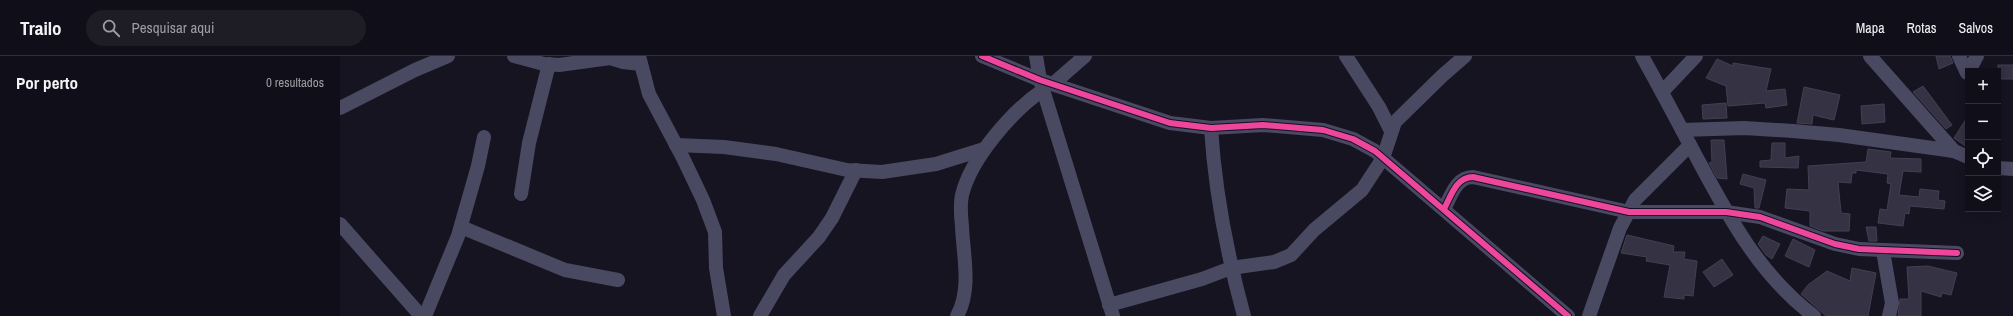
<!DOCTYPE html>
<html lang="pt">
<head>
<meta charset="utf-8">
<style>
	body { margin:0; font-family:"Archivo Narrow",sans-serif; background:#1e1d26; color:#f1f3f6 }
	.controls { position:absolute; right:12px; top:12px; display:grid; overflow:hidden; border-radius:0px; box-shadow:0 2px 10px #0003 }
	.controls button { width:36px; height:36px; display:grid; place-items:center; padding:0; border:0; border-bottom:1px solid #302f38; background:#100f19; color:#f1f3f6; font:20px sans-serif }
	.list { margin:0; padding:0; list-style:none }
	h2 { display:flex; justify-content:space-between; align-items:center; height:52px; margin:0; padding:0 16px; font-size:17px }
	h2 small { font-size:13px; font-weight:400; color:#9c9ca2 }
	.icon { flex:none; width:22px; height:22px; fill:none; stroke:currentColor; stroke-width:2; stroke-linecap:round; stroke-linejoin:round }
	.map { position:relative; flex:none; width:1673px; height:260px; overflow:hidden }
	header { display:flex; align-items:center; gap:24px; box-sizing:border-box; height:56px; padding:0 20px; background:#100f19; border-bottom:1px solid #302f38 }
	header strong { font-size:19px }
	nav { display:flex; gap:22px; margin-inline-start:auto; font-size:14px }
	.search { width:280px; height:36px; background:#1e1d26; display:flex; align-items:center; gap:10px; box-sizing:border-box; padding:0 14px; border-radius:22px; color:#9c9ca2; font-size:15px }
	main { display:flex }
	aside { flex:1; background:#100f19 }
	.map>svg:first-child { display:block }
</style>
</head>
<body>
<header>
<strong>Trailo</strong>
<div class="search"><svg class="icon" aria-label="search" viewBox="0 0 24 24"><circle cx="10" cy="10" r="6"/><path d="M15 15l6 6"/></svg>Pesquisar aqui</div>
<nav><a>Mapa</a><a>Rotas</a><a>Salvos</a></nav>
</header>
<main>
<aside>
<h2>Por perto<small>0 resultados</small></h2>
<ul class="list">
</ul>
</aside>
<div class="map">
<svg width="1673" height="260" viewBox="0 0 1673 260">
	<rect width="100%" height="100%" fill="#161421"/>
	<!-- building -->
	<g fill="#343243" stroke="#433f54">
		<path d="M1596 0H1610L1613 7 1599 13Z"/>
		<path d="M1377 3 1393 10V7L1431 13 1426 35 1445 33 1447 49 1426 52 1425 47 1388 50 1386 30 1366 22Z"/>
		<rect x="1658" y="9" width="15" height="14"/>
		<path d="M1583 30 1612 69 1606 73 1573 36Z"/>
		<path d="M1464 31 1500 39 1494 64 1473 59 1472 68 1457 67Z"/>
		<path d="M1386 47 1387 62 1363 63 1362 49Z"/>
		<path d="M1544 48 1545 66 1522 68 1521 50Z"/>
		<path d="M1628 60V92L1614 82Z"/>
		<path d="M1371 84H1384L1387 123 1377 122 1369 107 1372 106Z"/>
		<path d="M1432 87H1445V102L1459 100 1458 112 1420 111V105L1431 104Z"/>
		<path d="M1528 93 1551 96 1550 102 1581 103V116L1563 115 1559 139 1579 141 1580 133 1599 135 1598 144 1605 145 1604 153 1570 150 1569 158 1565 157 1563 170 1538 167 1540 153 1547 154 1551 128 1547 127 1548 118 1516 114V117H1512L1511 127 1498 126 1501 157 1510 158 1509 175H1483L1470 170V155L1445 152 1447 133 1469 134 1468 110 1526 106Z"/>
		<path d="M1403 118 1426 124 1419 152H1415L1414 132 1400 128Z"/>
		<path d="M1526 171H1536L1537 185H1529Z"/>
		<path d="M1287 179 1334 190 1333 196H1345L1344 203 1357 205 1353 240 1344 239V243L1324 241 1330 209 1306 205 1307 201 1281 197Z"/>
		<path d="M1423 180 1440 188 1432 203 1426 199 1418 188Z"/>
		<path d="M1453 183 1475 194 1469 211 1445 200Z"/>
		<path d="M1382 203 1393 219 1374 231 1363 216Z"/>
		<path d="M1588 210 1617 217 1611 239 1602 237 1601 241 1581 235V260H1558L1560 243H1569L1567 211Z"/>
		<path d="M1512 212 1536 217 1528 260H1486L1461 238 1468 229 1487 215 1510 225Z"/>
	</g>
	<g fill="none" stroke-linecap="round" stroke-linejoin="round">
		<!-- minor -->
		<g stroke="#4a4962" stroke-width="14">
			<path d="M174 0 204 8 219 9 270 2 283 6 301 8"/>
			<path d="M299 0 309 38 343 102 363 144 375 176 376 212 384 260"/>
			<path d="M642 0 700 24 830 67 871 72 923 69 983 74 1013 83 1035 95 1228 260"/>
			<path d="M696 0 700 24 773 260"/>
			<path d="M1006 0 1039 51 1051 75"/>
			<path d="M1302 0C1321 34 1339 68 1357 102 1388 160 1420 220 1474 260"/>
			<path d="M1530 0 1614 95"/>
			<path d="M1619 0 1627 17"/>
			<path d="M1629 15 1637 0"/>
			<path d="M714 27 745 0"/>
			<path d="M1322 36 1356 0"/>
			<path d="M0 52 75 14 108 0"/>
			<path d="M871 72C875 136 887 198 904 260"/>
			<path d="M1342 74 1404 72 1453 75 1499 79 1614 95 1628 101"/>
			<path d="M336 89 384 91 436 98 507 114 542 116 596 108 644 93"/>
			<path d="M1658 112 1673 113"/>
			<path d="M181 138 189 87 209 8"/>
			<path d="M1104 153C1111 140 1116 121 1133 121L1289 156H1386L1420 161 1495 188 1519 193 1617 197"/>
			<path d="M0 168 81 260"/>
			<path d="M121 171 225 214 278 224"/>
			<path d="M1543 195 1552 247 1549 260"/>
			<path d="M769 249 862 223 891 212 934 206 951 199 974 174 1022 134 1043 102 1055 66 1102 20 1125 0"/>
			<path d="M85 260 118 180 138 110 144 81"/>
			<path d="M420 260 444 219 479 181 492 162 516 114"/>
			<path d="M617 260C632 233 623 199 622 170 621 161 620 148 622 139 631 102 672 55 703 34"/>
			<path d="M1249 260 1280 172 1295 144 1350 89"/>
		</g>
		<!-- cycleway casing -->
		<g stroke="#130f26" stroke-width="8">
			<g id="cycleway">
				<path d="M642 0 700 24 830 67 871 72 923 69 983 74 1013 83 1035 95 1228 260"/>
				<path d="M1104 153C1111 140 1116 121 1133 121L1289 156H1386L1420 161 1495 188 1519 193 1617 197"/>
			</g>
		</g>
		<!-- cycleway -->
		<use href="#cycleway" stroke="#ed469a" stroke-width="6"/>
	</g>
</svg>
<div class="controls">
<button>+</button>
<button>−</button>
<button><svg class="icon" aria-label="locate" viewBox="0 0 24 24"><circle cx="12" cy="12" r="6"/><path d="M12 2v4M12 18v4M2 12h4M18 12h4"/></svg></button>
<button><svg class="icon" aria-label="layers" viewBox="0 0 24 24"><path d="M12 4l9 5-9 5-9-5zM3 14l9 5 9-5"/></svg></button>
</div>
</div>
</main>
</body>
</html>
